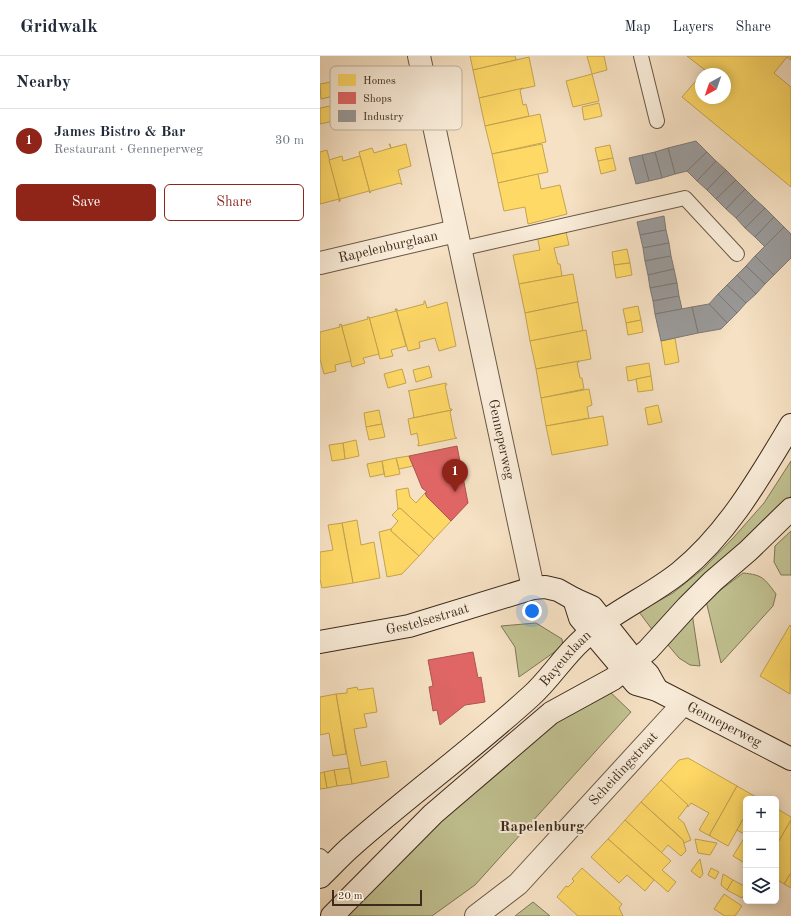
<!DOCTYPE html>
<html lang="en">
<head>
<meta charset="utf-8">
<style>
	body { margin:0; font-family:"Old Standard TT",serif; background:#f6f6f7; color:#1f2937 }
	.controls { position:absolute; right:12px; bottom:12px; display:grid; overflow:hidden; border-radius:6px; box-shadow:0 2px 10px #0003 }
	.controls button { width:36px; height:36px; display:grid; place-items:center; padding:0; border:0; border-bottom:1px solid #e0e1e3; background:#fff; color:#1f2937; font:20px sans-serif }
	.compass { position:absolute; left:375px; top:12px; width:36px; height:36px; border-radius:50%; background:#fff; box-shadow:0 2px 10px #0003; rotate:220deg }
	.scale { position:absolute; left:12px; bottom:10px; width:90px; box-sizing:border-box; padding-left:4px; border:2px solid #3c2a1b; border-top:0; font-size:11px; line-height:14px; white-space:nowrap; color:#3c2a1b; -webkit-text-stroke:3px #f9ecd9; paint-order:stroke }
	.you { position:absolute; left:212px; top:555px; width:14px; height:14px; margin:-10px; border:3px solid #fff; border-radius:50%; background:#1a73e8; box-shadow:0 0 0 6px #1a73e833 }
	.badge { display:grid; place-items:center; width:26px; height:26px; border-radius:50%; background:#8f2418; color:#fff; font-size:13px; font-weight:700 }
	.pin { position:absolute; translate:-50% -33px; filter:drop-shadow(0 1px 2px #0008) }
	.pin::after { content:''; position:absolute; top:21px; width:14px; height:12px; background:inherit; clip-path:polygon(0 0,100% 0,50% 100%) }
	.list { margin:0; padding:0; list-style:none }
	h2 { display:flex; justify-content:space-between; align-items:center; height:52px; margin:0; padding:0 16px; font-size:17px }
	h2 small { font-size:13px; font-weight:400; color:#747a83 }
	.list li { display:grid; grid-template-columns:26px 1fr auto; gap:12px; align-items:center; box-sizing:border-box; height:64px; padding:0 16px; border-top:1px solid #e0e1e3 }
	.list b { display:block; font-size:15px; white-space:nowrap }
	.list p { margin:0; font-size:13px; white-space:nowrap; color:#747a83 }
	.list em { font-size:13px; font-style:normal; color:#747a83 }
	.actions { display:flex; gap:8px; padding:12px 16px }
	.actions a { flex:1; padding:9px 0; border:1px solid #8f2418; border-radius:6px; text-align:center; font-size:14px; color:#8f2418 }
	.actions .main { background:#8f2418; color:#fff }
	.icon { flex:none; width:22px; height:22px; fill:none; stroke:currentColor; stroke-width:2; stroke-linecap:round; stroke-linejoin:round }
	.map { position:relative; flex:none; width:471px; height:860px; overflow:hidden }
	header { display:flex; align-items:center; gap:24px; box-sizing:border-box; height:56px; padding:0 20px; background:#fff; border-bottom:1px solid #e0e1e3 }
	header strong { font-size:19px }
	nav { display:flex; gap:22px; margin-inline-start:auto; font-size:14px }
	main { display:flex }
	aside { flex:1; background:#fff }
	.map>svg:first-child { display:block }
</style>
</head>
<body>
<header>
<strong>Gridwalk</strong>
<nav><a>Map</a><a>Layers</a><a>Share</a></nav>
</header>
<main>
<aside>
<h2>Nearby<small></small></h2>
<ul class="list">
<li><span class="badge">1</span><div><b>James Bistro &amp; Bar</b><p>Restaurant · Genneperweg</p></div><em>30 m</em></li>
</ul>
<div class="actions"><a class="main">Save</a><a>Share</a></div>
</aside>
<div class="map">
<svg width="471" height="860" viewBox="0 0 471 860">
	<rect width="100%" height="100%" fill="#f6e1c4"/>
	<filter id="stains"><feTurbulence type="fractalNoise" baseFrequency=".005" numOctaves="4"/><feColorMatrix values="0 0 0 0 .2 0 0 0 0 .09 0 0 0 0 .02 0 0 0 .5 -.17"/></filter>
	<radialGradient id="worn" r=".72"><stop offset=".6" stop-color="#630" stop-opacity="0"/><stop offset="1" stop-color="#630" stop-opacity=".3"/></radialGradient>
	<!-- green -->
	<g fill="#c1c191" stroke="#7e7656">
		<path d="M471 405V440L457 456 334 576 319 556 353 537 383 513 414 481 444 447Z"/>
		<path d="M471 475V519H461L454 506 455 490Z"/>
		<path d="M423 517C443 519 444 522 456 538L453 550 401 607 386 545Z"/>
		<path d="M372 557 380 610 370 609 359 602 348 589Z"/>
		<path d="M216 567 242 583 243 590 199 621 195 591 181 570Z"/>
		<path d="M289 635 311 656 155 829 112 860H26L110 775 234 667Z"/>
		<path d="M213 846 230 860H195Z"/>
	</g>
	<!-- homes -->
	<g fill="#ffd966" stroke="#c4a450">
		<path d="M150 0H195L196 4 153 14Z"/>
		<path d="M267 0H284L287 14 272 18Z"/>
		<path d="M367 0H471V4L467 1 454 17 471 31V131L362 41 381 19V42H405V18H382L385 14Z"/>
		<path d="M209 1 215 30 159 42 153 14Z"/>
		<path d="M272 18 279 45 253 51 246 25Z"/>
		<path d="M11 26 14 40 1 43 0 28Z"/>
		<path d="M203 32 200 34 203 49 206 48 209 60 165 70 159 42Z"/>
		<path d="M279 47 282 60 264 64 262 51Z"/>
		<path d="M10 50 14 65 0 68V52Z"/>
		<path d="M220 58 226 86 172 98 165 70Z"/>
		<path d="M69 88H70L71 92 86 88 91 110 78 114 82 129 80 127 51 135 50 137 39 96 52 92 54 97 71 92Z"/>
		<path d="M222 88 228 116 178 127 172 98Z"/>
		<path d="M290 89 293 102 278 105 275 92Z"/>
		<path d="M7 94 20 145 19 146V143L0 148V96Z"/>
		<path d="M22 100 23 105 40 100 50 137 49 135 20 143V145L9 104Z"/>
		<path d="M293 102 296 114 281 118 278 105Z"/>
		<path d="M218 118 221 133 240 129 247 158 208 168 205 151 184 155 178 127Z"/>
		<path d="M245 172 249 189 234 192 238 208H240L242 220 199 228 193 199 220 194 217 180Z"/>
		<path d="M307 193 310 207 294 209 292 196Z"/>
		<path d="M310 207 312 219 296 222 294 209Z"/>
		<path d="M253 218 258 246 205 257 199 228Z"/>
		<path d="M104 245H105L107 252 127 246 136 290 119 295 115 282 99 286 100 292 88 295 76 253H77L78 255 104 248Z"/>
		<path d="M258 246 263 275 210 285 205 257Z"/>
		<path d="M318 250 321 264 306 267 303 253Z"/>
		<path d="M75 253H76L86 290 71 294 73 300 60 303 49 261 50 262 76 255Z"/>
		<path d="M47 261H49L59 298 43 302 45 307 32 311 21 268 22 270 48 263Z"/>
		<path d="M321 264 323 276 308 279 306 267Z"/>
		<path d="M21 268 31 305 15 309 16 315 4 318 0 303V276L20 271 19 269Z"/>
		<path d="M266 274 271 303 216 313 210 285Z"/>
		<path d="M355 282 359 306 345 309 341 285Z"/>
		<path d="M259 305V306L257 307 260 322H262L264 333 221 342 216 313Z"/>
		<path d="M329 307 331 320 308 325 306 311Z"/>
		<path d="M109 310 112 321 96 326 93 314Z"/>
		<path d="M82 313 86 327 68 332 64 318Z"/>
		<path d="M331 320 333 334 318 336 316 323Z"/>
		<path d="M126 327 127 329H125L130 353H132V354L93 362V361H94L89 336 88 335Z"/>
		<path d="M269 333 272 349 267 351 269 362 226 370 221 342Z"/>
		<path d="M338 349 342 366 328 369 325 352Z"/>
		<path d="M59 354 62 368 46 371 44 357Z"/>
		<path d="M132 354 130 356 135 381 137 382 98 390V388H99L97 377 91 379 88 363Z"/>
		<path d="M283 360 288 389 232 399 226 370Z"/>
		<path d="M62 368 65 381 49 384 46 371Z"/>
		<path d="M36 384 39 400 25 403 23 387Z"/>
		<path d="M23 387 25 403 12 405 9 389Z"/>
		<path d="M89 400 93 410 79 413 76 402Z"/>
		<path d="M76 402 80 418 65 421 62 405Z"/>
		<path d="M62 405 64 418 50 421 47 408Z"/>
		<path d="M88 432 90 441 96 447 105 437 107 441 131 465 114 483 80 452 78 453 76 434Z"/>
		<path d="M79 452 78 453 80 452 114 483 99 500 71 475V473L78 465 72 459Z"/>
		<path d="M37 464 41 489 54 486 60 522 33 527 22 467Z"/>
		<path d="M22 467 33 527 2 532 0 523V496L13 494 8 469Z"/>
		<path d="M71 473V475L99 500 82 518 67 521 59 476Z"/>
		<path d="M470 569 471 570 470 638 440 620Z"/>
		<path d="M37 631 38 634 53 632 57 656 44 658 47 671 34 673 41 710 66 705 69 721 32 728 16 638 27 637V633Z"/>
		<path d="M16 638 26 698 13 700 9 677 0 679V641Z"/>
		<path d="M368 702 417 730 390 778V780L379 774 389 757 371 747 368 751 341 724 359 704Z"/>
		<path d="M29 712 32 728 17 730 14 714Z"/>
		<path d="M14 714 17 730 7 732 4 716Z"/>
		<path d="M4 716 7 732 0 733V717Z"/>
		<path d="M341 724 368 749 358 762 364 767 371 784 364 787 363 784 358 779 321 746Z"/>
		<path d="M417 730 436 741 435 743H426V758L408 790 390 780V778Z"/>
		<path d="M321 746 363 784 366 795 361 800 348 789 341 797 305 764Z"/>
		<path d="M456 752 471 761V764L456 790Z"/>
		<path d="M426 758V801L423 806 413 800 426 779 417 774Z"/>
		<path d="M305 764 351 805 342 814 356 826 348 836 288 783Z"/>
		<path d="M471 764V817L464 828 456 823V801L458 797 456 796V790Z"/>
		<path d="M288 783 334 824 325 835 307 819 299 827 271 801Z"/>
		<path d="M375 783 397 787 390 799 378 797Z"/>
		<path d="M380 803 383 818 380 822 371 815Z"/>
		<path d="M262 812 302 848 299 852 303 860H258L237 841 246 830 248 831 254 825 252 823Z"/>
		<path d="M391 812 399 816 395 823 388 819Z"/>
		<path d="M471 817V832L464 828Z"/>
		<path d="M403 818 413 824 407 834 401 829Z"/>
		<path d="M413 824 426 831V835L422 842 407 834Z"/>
		<path d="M404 838 422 850 415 860H405L394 853Z"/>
	</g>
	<!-- shops -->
	<g fill="#e06666" stroke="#af5450">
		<path d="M137 390 148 447 131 465 107 441 105 437 107 436 102 432 89 400Z"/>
		<path d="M153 596 158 622 161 621 165 646 145 649 120 669 117 654 113 655 109 631 113 630 108 604Z"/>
	</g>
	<!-- industry -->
	<g fill="#999" stroke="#7d7873">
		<path d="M376 85 387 96 367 115 355 118 348 92Z"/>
		<path d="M348 92 355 118 342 122 335 96Z"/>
		<path d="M335 96 342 122 329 125 322 99Z"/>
		<path d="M387 96 396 105 377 125 367 115Z"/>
		<path d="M322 99 329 125 316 128 309 102Z"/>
		<path d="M396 105 406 114 387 134 377 125Z"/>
		<path d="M406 114 416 124 396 143 387 134Z"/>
		<path d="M416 124 425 133 406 153 396 143Z"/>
		<path d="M425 133 435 143 416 162 406 153Z"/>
		<path d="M435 143 445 152 425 172 416 162Z"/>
		<path d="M445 152 454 161 435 181 425 172Z"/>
		<path d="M344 160 346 174 320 179 317 166Z"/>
		<path d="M454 161 464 171 445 191 435 181Z"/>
		<path d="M464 171 471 178V202L454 219 435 200Z"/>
		<path d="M346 174 349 187 323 192 320 179Z"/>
		<path d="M349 187 351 200 325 205 323 192Z"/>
		<path d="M351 200 354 213 328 219 325 205Z"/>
		<path d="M435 200 454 219 445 228 426 210Z"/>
		<path d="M426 210 445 228 436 238 417 219Z"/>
		<path d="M354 213 357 227 330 232 328 219Z"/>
		<path d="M417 219 436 238 426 247 407 229Z"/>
		<path d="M357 227 359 240 333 245 330 232Z"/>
		<path d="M407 229 426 247 417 257 398 238Z"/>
		<path d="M398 238 417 257 407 267 389 248Z"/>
		<path d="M359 240 362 253 335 258 333 245Z"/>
		<path d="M389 248 407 267 401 273 378 277 372 251Z"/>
		<path d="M372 251 378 277 341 285 335 258Z"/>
	</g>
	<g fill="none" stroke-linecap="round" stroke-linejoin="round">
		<!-- lane casing -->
		<g stroke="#6a5845" stroke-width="16">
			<g id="lane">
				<path d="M321 0 337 65"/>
				<path d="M140 193 365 142 417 198"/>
				<path d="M0 800 11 810"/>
			</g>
		</g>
		<!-- street casing -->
		<g stroke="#6a5845" stroke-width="24">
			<g id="street">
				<path id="s1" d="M99 0 213 532"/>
				<path id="s2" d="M0 207 136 175"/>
				<path id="s3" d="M156 860 198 828 363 648"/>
			</g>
		</g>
		<!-- secondary casing -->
		<g stroke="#3c2a1b" stroke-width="24">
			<g id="secondary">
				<path id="s4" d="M254 543 260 562 316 628 337 634 471 703"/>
				<path id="s5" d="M0 586 89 570 213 532 225 531 238 534 254 543 272 551 315 605 328 618 337 634"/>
				<path id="s6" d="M0 821C11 811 21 799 33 789 91 738 154 692 211 640 230 623 243 601 262 584 291 556 329 541 360 516 408 477 439 422 471 369"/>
				<path d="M12 860 113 758 231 657 293 623 328 594 367 551 393 525 428 495 471 453"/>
			</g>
		</g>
		<!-- lane -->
		<use href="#lane" stroke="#f9ecd9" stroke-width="14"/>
		<!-- street -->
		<use href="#street" stroke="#f9ecd9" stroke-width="22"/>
		<!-- secondary -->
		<use href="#secondary" stroke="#f9ecd9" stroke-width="22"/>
	</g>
	<g text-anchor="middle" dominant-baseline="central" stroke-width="4" stroke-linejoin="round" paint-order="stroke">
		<!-- street labels -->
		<g font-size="14" fill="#3c2a1b" stroke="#f9ecd9">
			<text stroke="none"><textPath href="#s2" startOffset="70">Rapelenburglaan</textPath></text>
			<text stroke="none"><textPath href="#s1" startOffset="392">Genneperweg</textPath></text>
			<text stroke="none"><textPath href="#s5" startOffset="110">Gestelsestraat</textPath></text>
			<text stroke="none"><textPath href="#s6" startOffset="329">Bayeuxlaan</textPath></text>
			<text stroke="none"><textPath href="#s4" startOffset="204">Genneperweg</textPath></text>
			<text stroke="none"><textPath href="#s3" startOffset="209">Scheidingstraat</textPath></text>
		</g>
		<!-- neighbourhood labels -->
		<g font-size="15" font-weight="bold" fill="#3c2a1b" stroke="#f9ecd9">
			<text x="222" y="771">Rapelenburg</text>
		</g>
	</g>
	<!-- legend -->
	<rect x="10" y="10" width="132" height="64" rx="6" fill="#f9ecd9" stroke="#c0b2a0" stroke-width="1"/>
	<rect x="18" y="18" width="18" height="12" fill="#ffd966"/>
	<rect x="18" y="36" width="18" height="12" fill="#e06666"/>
	<rect x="18" y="54" width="18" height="12" fill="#999"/>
	<g font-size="11" fill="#3c2a1b">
		<text x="43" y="28">Homes</text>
		<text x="43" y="46">Shops</text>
		<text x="43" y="64">Industry</text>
	</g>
	<rect width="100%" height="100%" filter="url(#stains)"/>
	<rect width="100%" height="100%" fill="url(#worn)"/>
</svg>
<div class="controls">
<button>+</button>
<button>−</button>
<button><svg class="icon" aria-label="layers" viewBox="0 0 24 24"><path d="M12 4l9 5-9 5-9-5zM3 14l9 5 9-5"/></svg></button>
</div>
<svg class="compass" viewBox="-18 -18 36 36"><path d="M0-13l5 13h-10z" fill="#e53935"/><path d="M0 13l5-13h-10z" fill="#747a83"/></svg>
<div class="scale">20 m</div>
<div class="you"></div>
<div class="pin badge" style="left:135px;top:436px">1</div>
</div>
</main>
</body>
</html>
